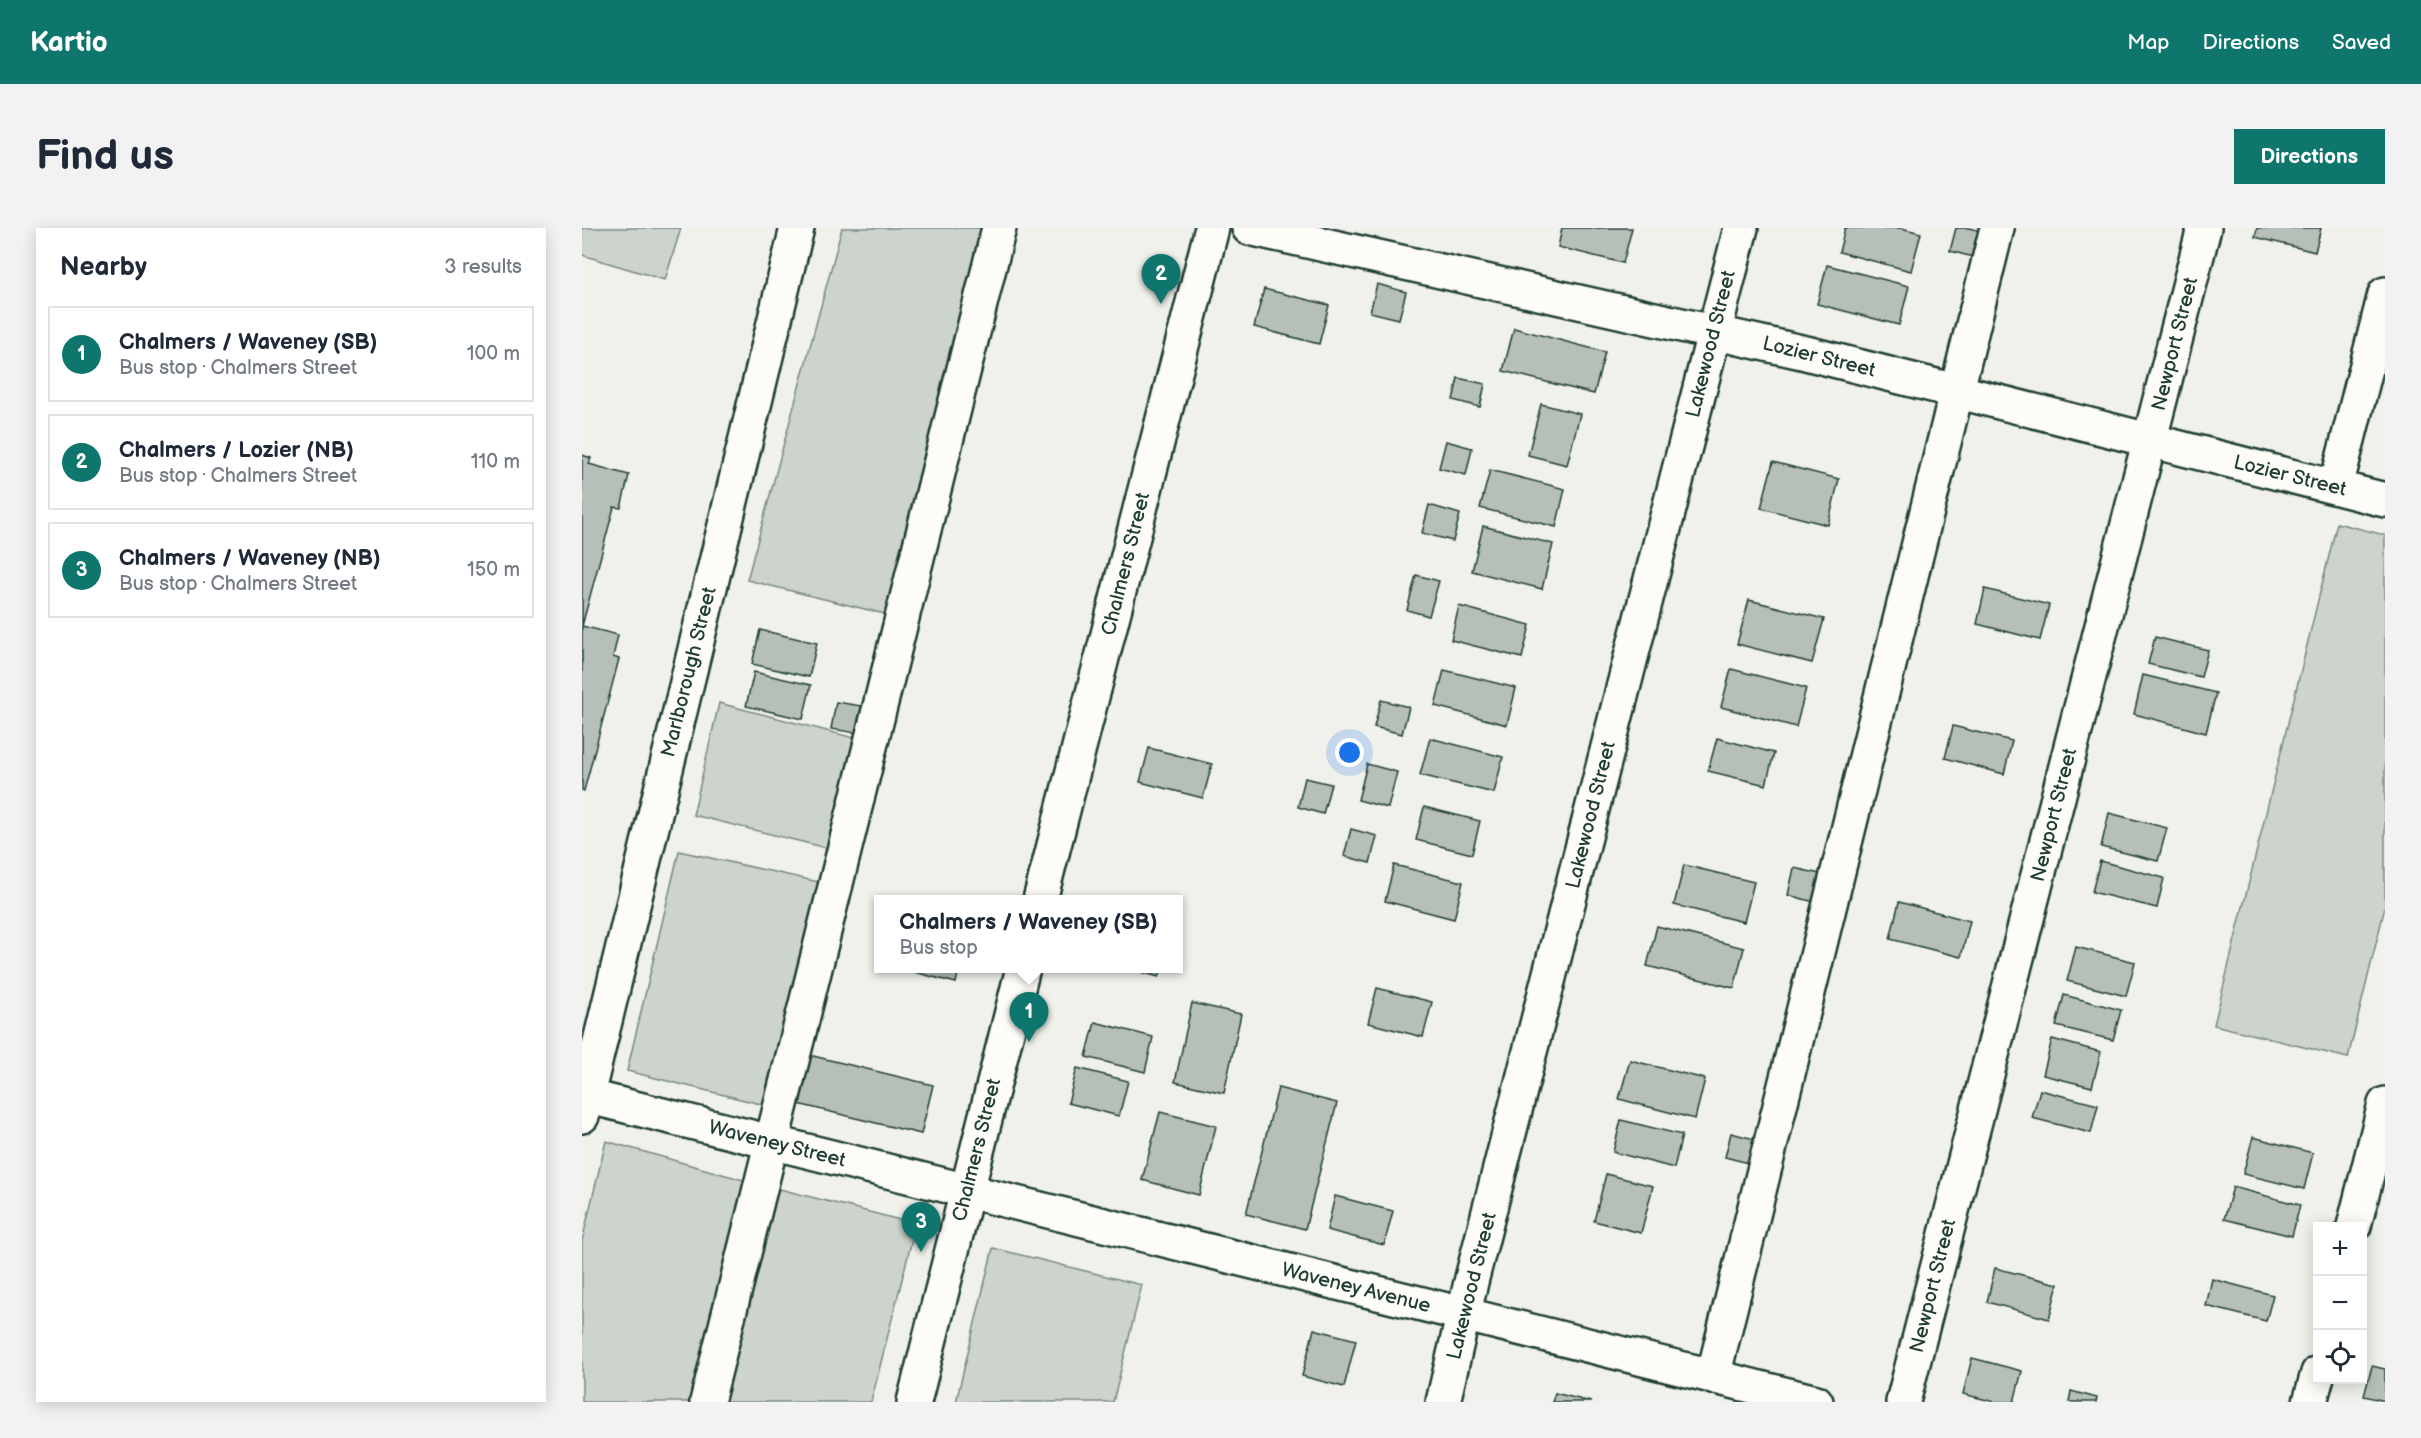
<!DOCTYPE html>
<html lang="en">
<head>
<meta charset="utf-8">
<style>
	body { margin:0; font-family:"Balsamiq Sans",sans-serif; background:#f2f2f3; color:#1f2937 }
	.controls { position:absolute; right:18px; bottom:18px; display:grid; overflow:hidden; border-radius:0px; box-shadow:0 3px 15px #0003 }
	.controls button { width:54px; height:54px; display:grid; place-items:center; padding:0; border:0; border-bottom:2px solid #e0e1e3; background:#fff; color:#1f2937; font:30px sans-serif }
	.you { position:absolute; left:768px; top:525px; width:21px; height:21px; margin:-15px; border:4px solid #fff; border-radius:50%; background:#1a73e8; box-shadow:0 0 0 9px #1a73e833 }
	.badge { display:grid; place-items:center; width:39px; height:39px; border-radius:50%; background:#0f766e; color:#fff; font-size:20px; font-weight:700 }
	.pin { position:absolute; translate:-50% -50px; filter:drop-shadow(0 2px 3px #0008) }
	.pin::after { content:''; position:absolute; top:32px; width:21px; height:18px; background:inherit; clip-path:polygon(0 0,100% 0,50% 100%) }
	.popup { position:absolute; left:292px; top:667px; width:309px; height:78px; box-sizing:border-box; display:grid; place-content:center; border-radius:0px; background:#fff; filter:drop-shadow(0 2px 4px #0005); font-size:20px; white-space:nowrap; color:#747a83 }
	.popup b { font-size:22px; color:#1f2937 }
	.popup::after { content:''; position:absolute; left:50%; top:100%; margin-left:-12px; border:12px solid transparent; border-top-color:#fff }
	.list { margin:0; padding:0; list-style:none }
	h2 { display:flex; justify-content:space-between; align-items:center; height:78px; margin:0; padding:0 24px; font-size:26px }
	h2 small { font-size:20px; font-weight:400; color:#747a83 }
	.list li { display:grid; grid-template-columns:39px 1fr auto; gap:18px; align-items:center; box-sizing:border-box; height:96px; margin:0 12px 12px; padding:0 12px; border:2px solid #e0e1e3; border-radius:0px }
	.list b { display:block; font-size:22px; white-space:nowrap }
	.list p { margin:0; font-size:20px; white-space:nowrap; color:#747a83 }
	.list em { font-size:20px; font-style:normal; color:#747a83 }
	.icon { flex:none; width:33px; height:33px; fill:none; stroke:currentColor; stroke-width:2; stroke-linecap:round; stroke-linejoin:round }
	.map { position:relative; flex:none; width:1803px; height:1174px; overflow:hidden; border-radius:0px }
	header { display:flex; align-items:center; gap:36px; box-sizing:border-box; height:84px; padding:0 30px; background:#0f766e; color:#fff }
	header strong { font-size:28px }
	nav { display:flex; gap:33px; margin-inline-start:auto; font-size:21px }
	.intro { display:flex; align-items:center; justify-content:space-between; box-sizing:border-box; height:144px; padding:0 36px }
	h1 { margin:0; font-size:42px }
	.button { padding:15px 27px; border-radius:0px; background:#0f766e; color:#fff; font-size:21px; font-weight:700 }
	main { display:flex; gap:36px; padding:0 36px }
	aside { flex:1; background:#fff; border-radius:0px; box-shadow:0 3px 15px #0003 }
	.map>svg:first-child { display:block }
</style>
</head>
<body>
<header>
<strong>Kartio</strong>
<nav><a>Map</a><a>Directions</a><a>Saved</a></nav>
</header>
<div class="intro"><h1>Find us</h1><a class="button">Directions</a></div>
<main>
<aside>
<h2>Nearby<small>3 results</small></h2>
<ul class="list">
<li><span class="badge">1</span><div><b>Chalmers / Waveney (SB)</b><p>Bus stop · Chalmers Street</p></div><em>100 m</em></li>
<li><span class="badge">2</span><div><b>Chalmers / Lozier (NB)</b><p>Bus stop · Chalmers Street</p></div><em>110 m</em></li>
<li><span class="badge">3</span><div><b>Chalmers / Waveney (NB)</b><p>Bus stop · Chalmers Street</p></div><em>150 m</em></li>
</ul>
</aside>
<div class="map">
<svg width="1803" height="1174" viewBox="0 0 1803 1174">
	<rect width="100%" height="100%" fill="#f0f1eb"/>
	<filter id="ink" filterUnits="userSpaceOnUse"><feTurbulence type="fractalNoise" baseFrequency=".0167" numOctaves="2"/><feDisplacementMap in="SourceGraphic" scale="12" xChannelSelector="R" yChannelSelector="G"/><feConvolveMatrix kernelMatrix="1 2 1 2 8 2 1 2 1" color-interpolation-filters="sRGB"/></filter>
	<g filter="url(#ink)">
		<!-- green -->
		<g fill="#cdd3cd" stroke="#768880" stroke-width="1.5">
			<path d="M0 0H99L83 52 0 27Z"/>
			<path d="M260 0H402L307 387 165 352Z"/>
			<path d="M1755 295 1803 307V679L1766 830 1632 797Z"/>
			<path d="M137 475 280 512 253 622 111 587Z"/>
			<path d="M97 623 237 654 187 878 45 843Z"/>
			<path d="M24 913 172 955 115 1174H0V1013Z"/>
			<path d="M194 960 334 996 289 1174H139Z"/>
			<path d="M411 1020 560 1057 531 1174H374Z"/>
		</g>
		<!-- building -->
		<g fill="#b6bfb8" stroke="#1f3d34" stroke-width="1.5">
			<path d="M980 0H1050L1041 35 976 19Z"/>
			<path d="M1263 0H1319L1339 5 1329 43 1257 24Z"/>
			<path d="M1374 0H1388L1402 4 1395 30 1368 23Z"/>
			<path d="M1675 0H1739L1733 24 1673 9Z"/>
			<path d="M1245 37 1327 58 1317 97 1235 76Z"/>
			<path d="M795 56 824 64 817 91 788 84Z"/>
			<path d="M682 61 747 77 737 116 672 99Z"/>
			<path d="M932 100 1023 124 1012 166 921 143Z"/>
			<path d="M876 150 903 156 898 179 871 172Z"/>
			<path d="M959 176 998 186 985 237 946 227Z"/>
			<path d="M864 213 890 220 884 247 857 240Z"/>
			<path d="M0 227 9 230 7 236 47 247 39 280 32 279 0 398 36 407 31 429 37 431 2 563 0 562Z"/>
			<path d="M1191 234 1257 251 1246 297 1179 280Z"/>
			<path d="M908 242 983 261 974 299 898 280Z"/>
			<path d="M847 277 878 286 871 313 840 305Z"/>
			<path d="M901 298 971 316 960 361 890 343Z"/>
			<path d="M834 347 857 353 847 388 825 382Z"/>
			<path d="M1403 361 1467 377 1458 412 1395 396Z"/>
			<path d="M1167 372 1242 391 1230 435 1155 416Z"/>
			<path d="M877 378 948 397 940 430 869 412Z"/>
			<path d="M178 402 235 415 227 449 170 436Z"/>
			<path d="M1573 409 1626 422 1619 449 1566 436Z"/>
			<path d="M1149 441 1224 460 1214 499 1139 479Z"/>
			<path d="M862 442 934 460 925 497 853 478Z"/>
			<path d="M172 444 229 457 221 491 164 478Z"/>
			<path d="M1561 447 1634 465 1624 505 1552 486Z"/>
			<path d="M799 472 827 479 820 506 792 499Z"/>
			<path d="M254 474 280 478 275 505 249 501Z"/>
			<path d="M1371 498 1430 513 1422 546 1363 530Z"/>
			<path d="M848 510 921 529 912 565 838 547Z"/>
			<path d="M1135 510 1192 525 1184 557 1126 543Z"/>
			<path d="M567 520 630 536 621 570 558 554Z"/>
			<path d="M785 536 815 544 806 580 776 572Z"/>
			<path d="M723 550 749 556 741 586 716 579Z"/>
			<path d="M842 579 898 593 890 626 834 612Z"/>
			<path d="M1527 585 1585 600 1576 633 1519 619Z"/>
			<path d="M769 601 795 608 788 635 762 628Z"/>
			<path d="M1518 633 1582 650 1575 680 1510 664Z"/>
			<path d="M812 637 881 654 872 691 803 673Z"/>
			<path d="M1102 637 1172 654 1162 694 1092 677Z"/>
			<path d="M1212 640 1243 647 1236 675 1206 667Z"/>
			<path d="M1317 674 1388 693 1379 729 1308 711Z"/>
			<path d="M1075 698 1162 720 1152 760 1065 738Z"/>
			<path d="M1494 719 1553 734 1544 768 1485 753Z"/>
			<path d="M317 740H377L374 755Z"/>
			<path d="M545 740H580L577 749Z"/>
			<path d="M795 760 850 774 841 809 786 795Z"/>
			<path d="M1482 767 1539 782 1531 812 1474 798Z"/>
			<path d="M610 775 659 786 642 865 593 854Z"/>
			<path d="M513 794 571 809 563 844 504 829Z"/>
			<path d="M1470 811 1519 824 1510 859 1461 847Z"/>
			<path d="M227 827 351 857 339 906 216 876Z"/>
			<path d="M1048 832 1123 851 1113 891 1037 871Z"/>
			<path d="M495 840 546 853 537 888 486 875Z"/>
			<path d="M696 860 755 875 723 1001 664 986Z"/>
			<path d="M1458 862 1516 877 1509 905 1450 890Z"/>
			<path d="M578 884 634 898 617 967 560 952Z"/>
			<path d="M1039 892 1100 907 1092 940 1031 924Z"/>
			<path d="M1149 905 1176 912 1170 936 1143 929Z"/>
			<path d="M1671 909 1731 925 1722 961 1661 946Z"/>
			<path d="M1024 946 1071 958 1059 1005 1012 993Z"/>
			<path d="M1651 959 1718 977 1710 1008 1642 991Z"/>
			<path d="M753 968 811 983 802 1017 745 1002Z"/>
			<path d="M1413 1040 1476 1056 1467 1091 1405 1074Z"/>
			<path d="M1630 1051 1691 1067 1684 1093 1624 1078Z"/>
			<path d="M732 1101 774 1112 762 1159 720 1148Z"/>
			<path d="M1390 1130 1440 1143 1432 1174H1413L1381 1166Z"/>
			<path d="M1790 1138 1803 1141V1173L1782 1168Z"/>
			<path d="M1489 1163 1515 1170 1514 1174H1487Z"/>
			<path d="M973 1165 1009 1174H970Z"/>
		</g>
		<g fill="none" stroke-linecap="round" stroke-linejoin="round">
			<!-- minor casing -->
			<g stroke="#1f3d34" stroke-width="38">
				<g id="minor">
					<path d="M667 0 1224 125 1803 272"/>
					<path d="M1754 259 1803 66"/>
					<path d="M458 672 630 0"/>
					<path d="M0 867 1234 1174"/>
					<path d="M0 888 215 0"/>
					<path d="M1772 998 1803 876"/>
					<path d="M1131 1149 1415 0"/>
					<path d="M125 1174 417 0"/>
					<path d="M332 1174 441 740"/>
					<path d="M861 1174 890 1050 1159 0"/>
					<path d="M1321 1174 1622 0"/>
					<path d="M1728 1174 1736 1145"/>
				</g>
			</g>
			<!-- minor -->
			<use href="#minor" stroke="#fdfcf7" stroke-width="33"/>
		</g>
	</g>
	<g text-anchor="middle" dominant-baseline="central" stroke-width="5" stroke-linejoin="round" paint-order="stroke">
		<!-- street labels -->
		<g font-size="20" fill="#1f3d34" stroke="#fdfcf7">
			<text transform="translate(1129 116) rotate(-76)">Lakewood Street</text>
			<text transform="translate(1593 116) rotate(-76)">Newport Street</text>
			<text transform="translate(1237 129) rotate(14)">Lozier Street</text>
			<text transform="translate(1708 248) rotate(14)">Lozier Street</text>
			<text transform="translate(544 336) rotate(-76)">Chalmers Street</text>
			<text transform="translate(107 444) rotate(-76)">Marlborough Street</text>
			<text transform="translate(1009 587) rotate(-76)">Lakewood Street</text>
			<text transform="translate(1472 587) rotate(-76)">Newport Street</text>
			<text transform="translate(195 916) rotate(14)">Waveney Street</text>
			<text transform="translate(395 922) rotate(-76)">Chalmers Street</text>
			<text transform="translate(890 1058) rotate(-76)">Lakewood Street</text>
			<text transform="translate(1351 1058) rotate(-76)">Newport Street</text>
			<text transform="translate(774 1060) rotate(14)">Waveney Avenue</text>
		</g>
	</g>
</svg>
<div class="controls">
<button>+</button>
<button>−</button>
<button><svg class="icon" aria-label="locate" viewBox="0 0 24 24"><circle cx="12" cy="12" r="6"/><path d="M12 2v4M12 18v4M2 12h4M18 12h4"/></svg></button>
</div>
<div class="you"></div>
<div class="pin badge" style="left:447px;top:814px">1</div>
<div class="popup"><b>Chalmers / Waveney (SB)</b>Bus stop</div>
<div class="pin badge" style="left:579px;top:76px">2</div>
<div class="pin badge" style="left:339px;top:1024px">3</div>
</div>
</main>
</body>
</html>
